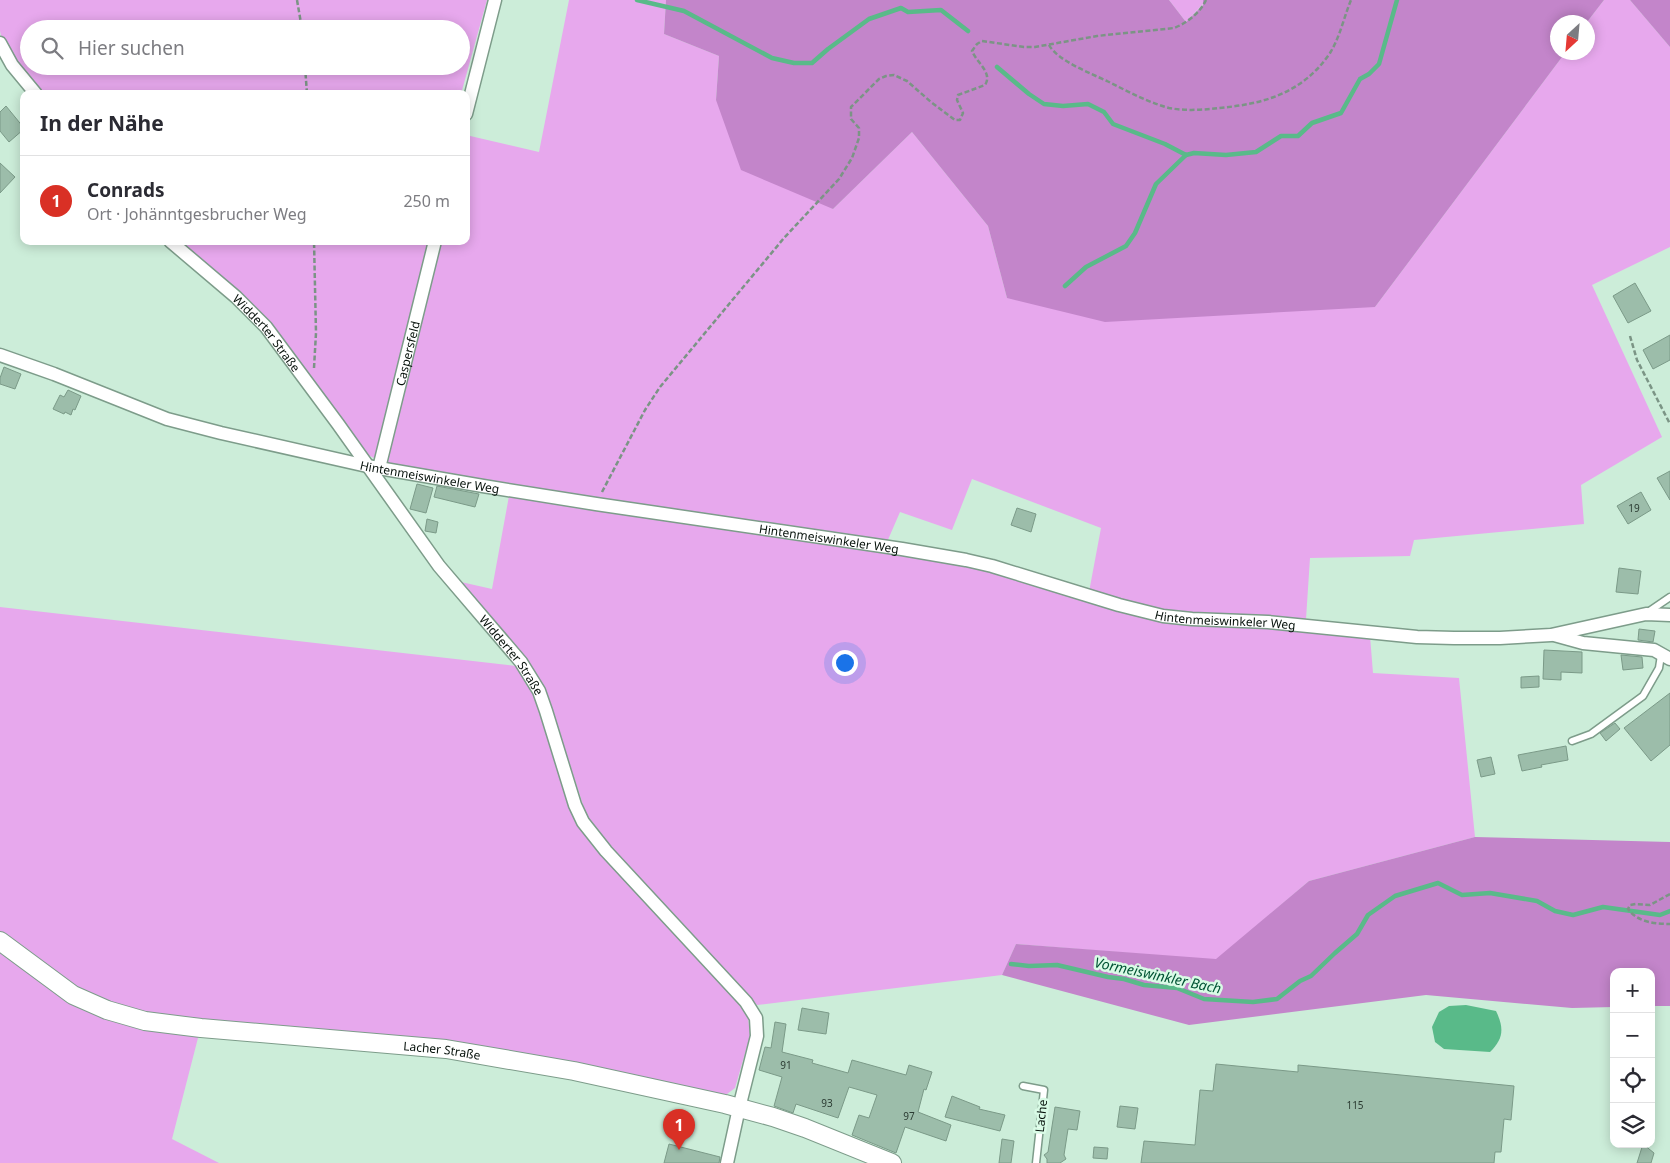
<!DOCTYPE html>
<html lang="de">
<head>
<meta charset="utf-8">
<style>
	body { margin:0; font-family:"Noto Sans",sans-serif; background:#f7f7f7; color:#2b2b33 }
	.controls { position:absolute; right:15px; bottom:15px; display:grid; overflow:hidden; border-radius:10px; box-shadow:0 2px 12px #0003 }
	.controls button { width:45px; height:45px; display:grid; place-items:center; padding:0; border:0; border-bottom:1px solid #e1e1e2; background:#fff; color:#2b2b33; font:25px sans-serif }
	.compass { position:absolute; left:1550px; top:15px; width:45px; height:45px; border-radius:50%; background:#fff; box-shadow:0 2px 12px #0003; rotate:206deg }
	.you { position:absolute; left:844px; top:662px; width:18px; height:18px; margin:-12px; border:4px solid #fff; border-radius:50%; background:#1a73e8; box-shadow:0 0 0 8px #1a73e833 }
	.badge { display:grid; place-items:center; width:32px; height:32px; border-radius:50%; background:#d93025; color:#fff; font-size:16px; font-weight:700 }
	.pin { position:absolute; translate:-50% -41px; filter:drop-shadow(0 1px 2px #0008) }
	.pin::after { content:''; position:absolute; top:26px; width:18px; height:15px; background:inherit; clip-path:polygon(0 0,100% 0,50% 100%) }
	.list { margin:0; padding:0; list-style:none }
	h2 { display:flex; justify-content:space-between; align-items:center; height:65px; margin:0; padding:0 20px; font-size:21px }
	h2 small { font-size:16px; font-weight:400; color:#7c7c81 }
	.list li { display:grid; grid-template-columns:32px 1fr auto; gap:15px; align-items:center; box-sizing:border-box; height:90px; padding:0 20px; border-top:1px solid #e1e1e2 }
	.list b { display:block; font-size:19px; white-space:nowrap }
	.list p { margin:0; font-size:16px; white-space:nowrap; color:#7c7c81 }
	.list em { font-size:16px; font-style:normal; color:#7c7c81 }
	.icon { flex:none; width:28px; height:28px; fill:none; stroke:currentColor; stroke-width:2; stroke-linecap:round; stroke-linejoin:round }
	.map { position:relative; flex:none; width:1670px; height:1163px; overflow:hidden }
	.search { position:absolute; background:#fff; box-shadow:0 2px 12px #0003; left:20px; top:20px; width:450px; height:55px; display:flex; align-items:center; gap:12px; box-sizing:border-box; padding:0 18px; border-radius:28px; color:#7c7c81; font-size:19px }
	.panel { position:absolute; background:#fff; box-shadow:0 2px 12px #0003; left:20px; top:90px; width:450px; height:155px; border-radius:10px }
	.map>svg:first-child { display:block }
</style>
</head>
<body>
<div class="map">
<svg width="1670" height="1163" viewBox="0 0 1670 1163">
	<rect width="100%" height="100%" fill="#ccedd9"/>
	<!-- green -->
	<g fill="#e7a8ed" fill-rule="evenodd">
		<path d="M0 0H487L461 94H42L21 71 1 36 0 31ZM29 29H461V66H29Z"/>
		<path d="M569 0H666L664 34 719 56 716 100 833 209 912 132 988 226 1007 298 1375 307 1565 53 1588 52 1587 22 1604 0H1630L1670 47V247L1592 285 1662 437 1581 485 1584 524 1414 540 1410 556 1310 558 1306 619 1266 616 1192 615 1151 609 1089 592 1101 528 972 479 952 530 900 512 887 542 537 490 382 462 366 454 267 321 179 241H466V135L539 152Z"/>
		<path d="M1169 0H1203V4L1186 22Z"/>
		<path d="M509 496 990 568 1152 619 1370 636 1373 673 1459 678 1475 837 1309 881 1216 960 1016 944 1002 975 757 1005 599 836 586 814 549 701 528 662 461 582 492 589Z"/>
		<path d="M0 607 516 666 533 693 570 809 581 830 595 849 734 997 748 1017 750 1036 735 1088 723 1097 154 1016 104 1003 65 983 0 935Z"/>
		<path d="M0 949 79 1007 199 1034 172 1139 219 1163H0Z"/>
	</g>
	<!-- forest -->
	<g fill="#c385ca">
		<path d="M666 0H1169L1186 22 1203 5V0H1604L1587 22H1558V52L1565 53 1375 307 1105 322 1007 298 988 226 912 132 833 209 741 170 716 100 719 56 664 34Z"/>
		<path d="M1630 0H1670V47Z"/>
		<path d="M1475 837 1670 842V1006H1651V972H1614V1007L1572 1008 1426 995 1189 1025 1002 975 1016 944 1216 959 1309 881Z"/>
	</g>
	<!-- water -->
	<path fill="#59ba89" d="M1466 1005 1496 1011C1504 1028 1504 1038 1490 1052L1444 1049 1435 1042 1432 1027 1439 1012 1449 1006Z"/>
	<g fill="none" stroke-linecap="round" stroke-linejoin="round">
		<!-- stream -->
		<g stroke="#59ba89" stroke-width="4.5">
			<path d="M637 0 684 11 772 58 794 63H812L828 49 869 19 901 8 908 12 941 10 968 31"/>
			<path d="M997 67 1029 94 1044 104 1063 106 1088 104 1104 112 1113 124 1165 144 1186 155 1194 153 1226 155 1256 152 1281 136H1298L1312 123 1341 113 1360 79 1369 74 1379 64 1397 0"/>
			<path d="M1065 286 1086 267 1126 246 1135 233 1156 184 1186 155"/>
			<path d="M1011 964 1029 966 1057 965 1108 977 1124 979 1144 985 1177 988 1204 999 1253 1002 1277 999 1300 981 1311 976 1335 953 1357 934 1368 915 1395 896 1438 883 1462 895 1490 893 1537 901 1555 911 1573 915 1603 907 1660 915 1670 911"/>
		</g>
	</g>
	<!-- building -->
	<g fill="#9cbdaa" stroke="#7b9a88">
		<path d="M6 106 24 128V129L9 142 0 131V112Z"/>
		<path d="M0 163 15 177 0 193Z"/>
		<path d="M1635 283 1651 311 1628 323 1613 296Z"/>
		<path d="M1670 335V360L1653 369 1643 350Z"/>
		<path d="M4 367 21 374 15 389 0 384V378Z"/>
		<path d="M68 390 81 396 75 410 73 409 71 415 65 412 64 414 53 409 60 395 64 397Z"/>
		<path d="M1670 471V500L1657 478Z"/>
		<path d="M417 484 433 488 426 513 410 509Z"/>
		<path d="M437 486 479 494 475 507 434 497Z"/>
		<path d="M1641 492 1651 510 1628 524 1617 506Z"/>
		<path d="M1017 508 1036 514 1031 532 1011 525Z"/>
		<path d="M427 519 438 522 436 533 425 531Z"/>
		<path d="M1619 568 1641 571 1638 594 1616 592Z"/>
		<path d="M1639 629 1655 631 1653 642 1638 640Z"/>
		<path d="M1544 650 1582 652V673L1561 672V680L1543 679Z"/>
		<path d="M1621 655 1642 657 1643 668 1623 670Z"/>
		<path d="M1539 676V687L1521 688V677Z"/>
		<path d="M1670 693V745L1651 761 1624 728Z"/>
		<path d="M1615 723 1620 729 1606 741 1600 733Z"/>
		<path d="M1566 746 1568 760 1541 765 1542 767 1522 771 1518 755Z"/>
		<path d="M1491 757 1495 774 1481 777 1477 760Z"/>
		<path d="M802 1008 829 1013 826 1034 798 1030Z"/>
		<path d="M775 1022 786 1024 782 1052 813 1060 812 1063 848 1073 852 1060 906 1075 909 1065 932 1072 926 1090 924 1089 918 1112 951 1125 946 1141 905 1127 896 1153 852 1135 859 1115 869 1118 877 1095 849 1087 838 1118 796 1104 793 1113 774 1106 782 1077 759 1070 765 1047 771 1048Z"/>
		<path d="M1216 1064 1298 1072V1065L1514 1086 1511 1120 1504 1119 1501 1152H1495L1494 1163H1141L1144 1141 1195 1145 1200 1090 1213 1091Z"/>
		<path d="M952 1096 980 1107 979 1109 1005 1115 1000 1131 945 1117Z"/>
		<path d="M1120 1106 1138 1108 1135 1129 1117 1127Z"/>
		<path d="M1055 1107 1080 1111 1077 1130 1068 1129 1064 1155 1066 1159 1060 1163H1047V1159L1044 1155 1048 1152Z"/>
		<path d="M1002 1139 1014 1141 1011 1163H999Z"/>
		<path d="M669 1144 720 1157 719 1163H664Z"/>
		<path d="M1643 1144 1654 1153 1651 1163H1637Z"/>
		<path d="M1094 1147 1108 1148 1107 1159 1093 1158Z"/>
	</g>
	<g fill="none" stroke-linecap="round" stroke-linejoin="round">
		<!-- lane casing -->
		<g stroke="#7d9c8a" stroke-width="9">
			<g id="lane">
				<path d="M1648 612 1670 597"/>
				<path d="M1572 741 1591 734 1643 696 1659 668 1661 655"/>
				<path d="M1023 1086 1044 1090 1036 1163"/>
			</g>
		</g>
		<!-- street casing -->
		<g stroke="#7d9c8a" stroke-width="15">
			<g id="street">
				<path d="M0 43 12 65 36 94"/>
				<path d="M466 114 495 0"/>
				<path id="s1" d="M170 241 236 297 266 327 338 424 439 566 521 662 539 691 546 711 575 805 583 822 606 851 746 1002 756 1018 757 1036 739 1108 727 1163"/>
				<path id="s2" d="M0 355 54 374 167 419 221 433 367 466 483 486 596 504 902 549 966 560 992 566 1119 605 1163 616 1192 619 1268 622 1417 637 1454 638H1500L1551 635 1646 614 1670 615"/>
				<path id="s3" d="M379 468 435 241"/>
				<path d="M1554 635 1583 643 1654 650 1670 659"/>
			</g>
		</g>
		<!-- secondary casing -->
		<g stroke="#7d9c8a" stroke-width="20">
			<g id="secondary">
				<path id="s4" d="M0 941 73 995 107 1010 145 1021 201 1028 446 1049 574 1071 725 1104 773 1117 805 1128 892 1163"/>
			</g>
		</g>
		<!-- path -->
		<g stroke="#7b9485" stroke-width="2.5" stroke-dasharray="5 2.5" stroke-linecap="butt">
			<path d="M297 0 302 29"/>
			<path d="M1049 45C1058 61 1090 73 1107 81 1127 91 1147 102 1169 108 1185 111 1203 110 1219 108 1264 104 1303 93 1330 53 1340 37 1344 17 1351 0"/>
			<path d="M305 66 307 94"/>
			<path d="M1630 336 1637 360 1670 424"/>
			<path d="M314 368 316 333 314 241"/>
			<path d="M602 492 645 410 660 387 784 238 839 179 852 158 859 138V128L851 119V107L879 79 886 76 894 75 907 81 931 102 955 120H960L963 113 957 100 958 95 985 85C993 73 977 63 972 51L977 44 982 41 1024 47H1035L1097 36 1174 28C1187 23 1200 13 1206 0"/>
			<path d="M1670 894 1650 905 1636 904 1630 905 1628 909C1637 922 1655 924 1670 924"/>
		</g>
		<!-- lane -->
		<use href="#lane" stroke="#fff" stroke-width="6"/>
		<!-- street -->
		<use href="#street" stroke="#fff" stroke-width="12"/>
		<!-- secondary -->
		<use href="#secondary" stroke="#fff" stroke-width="18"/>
	</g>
	<g text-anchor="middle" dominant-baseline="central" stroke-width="5" stroke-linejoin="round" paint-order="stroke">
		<!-- number labels -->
		<g font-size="10" fill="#2b3b32">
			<text x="1634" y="508">19</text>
			<text x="786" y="1065">91</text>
			<text x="827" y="1103">93</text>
			<text x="1355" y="1105">115</text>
			<text x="909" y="1116">97</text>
		</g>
		<!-- street labels -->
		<g font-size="12" fill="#05100a" stroke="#d9fbe6">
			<text stroke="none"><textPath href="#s1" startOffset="134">Widderter Straße</textPath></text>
			<text stroke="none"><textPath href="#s3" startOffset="118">Caspersfeld</textPath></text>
			<text stroke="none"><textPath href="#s2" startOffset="448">Hintenmeiswinkeler Weg</textPath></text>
			<text stroke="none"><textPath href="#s2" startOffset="852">Hintenmeiswinkeler Weg</textPath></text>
			<text stroke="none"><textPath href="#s2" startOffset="1258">Hintenmeiswinkeler Weg</textPath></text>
			<text stroke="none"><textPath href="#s1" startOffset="539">Widderter Straße</textPath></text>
			<text stroke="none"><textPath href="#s4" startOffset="466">Lacher Straße</textPath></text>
			<text transform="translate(1041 1116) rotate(-84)">Lache</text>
		</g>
		<!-- water labels -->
		<g font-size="14" font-style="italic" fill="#015334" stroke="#d9fbe6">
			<text transform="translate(1158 975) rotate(12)">Vormeiswinkler Bach</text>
		</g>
	</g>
</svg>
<div class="controls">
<button>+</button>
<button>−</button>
<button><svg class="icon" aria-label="locate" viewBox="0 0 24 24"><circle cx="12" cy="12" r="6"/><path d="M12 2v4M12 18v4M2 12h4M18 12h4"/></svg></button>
<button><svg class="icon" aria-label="layers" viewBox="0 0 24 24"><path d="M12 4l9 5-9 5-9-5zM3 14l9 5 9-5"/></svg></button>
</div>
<svg class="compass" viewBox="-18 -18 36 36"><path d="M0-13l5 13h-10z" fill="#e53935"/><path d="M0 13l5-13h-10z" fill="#7c7c81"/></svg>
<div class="you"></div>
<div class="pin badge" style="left:679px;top:1150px">1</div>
<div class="search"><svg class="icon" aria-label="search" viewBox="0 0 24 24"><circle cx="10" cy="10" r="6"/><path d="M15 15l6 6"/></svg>Hier suchen</div>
<section class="panel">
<h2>In der Nähe<small></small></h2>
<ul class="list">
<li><span class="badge">1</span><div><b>Conrads</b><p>Ort · Johänntgesbrucher Weg</p></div><em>250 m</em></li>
</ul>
</section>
</div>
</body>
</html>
